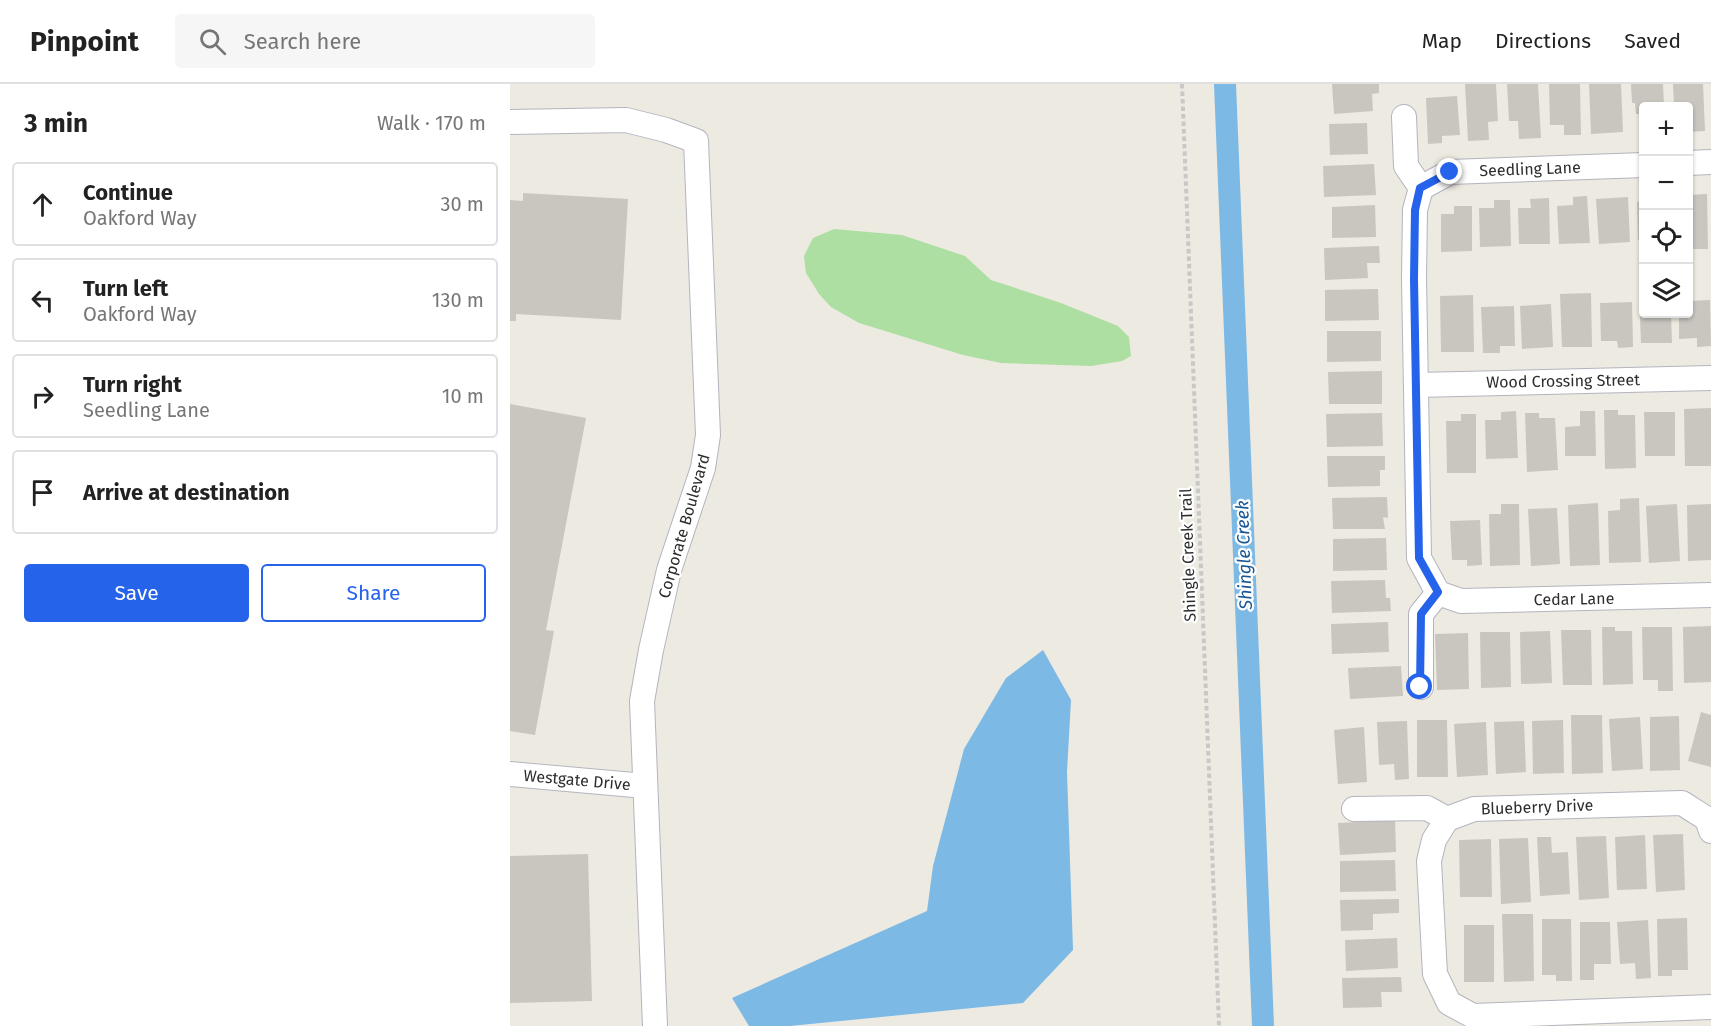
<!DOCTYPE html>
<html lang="en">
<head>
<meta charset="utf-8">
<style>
	body { margin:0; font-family:"Fira Sans",sans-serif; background:#f6f6f6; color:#222 }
	.controls { position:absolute; right:18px; top:18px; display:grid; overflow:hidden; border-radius:6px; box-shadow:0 2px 4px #0004 }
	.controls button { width:54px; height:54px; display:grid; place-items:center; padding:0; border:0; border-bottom:2px solid #e0e0e0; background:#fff; color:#222; font:30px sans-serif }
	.stop { position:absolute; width:18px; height:18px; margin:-14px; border:4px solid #2563eb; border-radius:50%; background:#fff }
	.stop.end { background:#2563eb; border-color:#fff; box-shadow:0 2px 6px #0008 }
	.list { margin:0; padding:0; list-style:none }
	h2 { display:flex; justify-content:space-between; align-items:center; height:78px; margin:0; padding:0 24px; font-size:26px }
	h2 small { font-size:20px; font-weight:400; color:#767676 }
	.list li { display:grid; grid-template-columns:39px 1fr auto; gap:18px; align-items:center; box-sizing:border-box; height:84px; margin:0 12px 12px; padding:0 12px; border:2px solid #e0e0e0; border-radius:6px }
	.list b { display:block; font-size:22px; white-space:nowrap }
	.list p { margin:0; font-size:20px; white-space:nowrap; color:#767676 }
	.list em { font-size:20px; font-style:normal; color:#767676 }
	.actions { display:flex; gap:12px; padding:18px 24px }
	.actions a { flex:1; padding:14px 0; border:2px solid #2563eb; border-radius:6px; text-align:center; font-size:21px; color:#2563eb }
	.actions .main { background:#2563eb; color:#fff }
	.icon { flex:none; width:33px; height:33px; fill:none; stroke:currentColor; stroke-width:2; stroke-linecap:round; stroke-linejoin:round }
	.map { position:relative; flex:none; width:1201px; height:942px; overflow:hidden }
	header { display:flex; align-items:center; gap:36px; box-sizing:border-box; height:84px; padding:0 30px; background:#fff; border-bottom:2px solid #e0e0e0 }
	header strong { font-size:28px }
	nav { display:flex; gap:33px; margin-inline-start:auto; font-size:21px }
	.search { width:420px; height:54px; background:#f6f6f6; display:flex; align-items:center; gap:15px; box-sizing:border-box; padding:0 21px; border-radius:6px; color:#767676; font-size:22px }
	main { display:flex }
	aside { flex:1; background:#fff }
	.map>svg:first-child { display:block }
</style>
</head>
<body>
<header>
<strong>Pinpoint</strong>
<div class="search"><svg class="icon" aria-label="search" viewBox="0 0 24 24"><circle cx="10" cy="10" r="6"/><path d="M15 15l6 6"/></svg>Search here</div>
<nav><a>Map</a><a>Directions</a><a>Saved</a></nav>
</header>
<main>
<aside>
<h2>3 min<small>Walk · 170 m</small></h2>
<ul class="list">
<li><svg class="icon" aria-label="ahead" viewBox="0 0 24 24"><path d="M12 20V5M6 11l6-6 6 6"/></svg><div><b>Continue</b><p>Oakford Way</p></div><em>30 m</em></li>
<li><svg class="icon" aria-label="left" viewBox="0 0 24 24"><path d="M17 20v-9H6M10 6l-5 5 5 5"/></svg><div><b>Turn left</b><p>Oakford Way</p></div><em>130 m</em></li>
<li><svg class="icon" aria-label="right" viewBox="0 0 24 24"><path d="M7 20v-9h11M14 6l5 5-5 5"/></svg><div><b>Turn right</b><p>Seedling Lane</p></div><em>10 m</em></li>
<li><svg class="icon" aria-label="arrive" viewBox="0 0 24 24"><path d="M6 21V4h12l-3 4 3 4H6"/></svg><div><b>Arrive at destination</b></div></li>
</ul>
<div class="actions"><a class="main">Save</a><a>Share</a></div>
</aside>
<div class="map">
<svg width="1201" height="942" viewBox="0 0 1201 942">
	<rect width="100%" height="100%" fill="#edeae1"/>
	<!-- green -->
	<path fill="#addea2" d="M324 145 392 151 455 172 481 196 551 219 608 242 619 253 621 272 612 277 581 282 491 279 453 271 349 239 321 223 309 210 296 189 294 172 303 154Z"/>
	<!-- water -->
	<path fill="#7db9e5" d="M533 566 561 616 557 688 563 866 513 919 280 942H239L222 914 417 827 423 782 454 665 496 594Z"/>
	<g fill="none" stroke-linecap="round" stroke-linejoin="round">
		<!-- canal -->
		<path stroke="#7db9e5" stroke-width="22" d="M715 0 753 942"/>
	</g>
	<!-- building -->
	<g fill="#c9c6c0">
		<path d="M822 0H869V9L862 10 863 27 824 30Z"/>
		<path d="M955 0H986L988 37 978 38 979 56 958 57Z"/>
		<path d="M997 0H1028L1031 54 1009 55 1008 37H999Z"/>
		<path d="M1039 0H1070L1071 51H1054V41H1040Z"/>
		<path d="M1079 0H1111L1113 48 1081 50Z"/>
		<path d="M1121 0H1153L1154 22H1134V30H1126L1125 19H1122Z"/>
		<path d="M1163 0H1193L1195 47 1178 48V22H1164Z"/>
		<path d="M947 12 950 51 932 52V59L918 60 916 14Z"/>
		<path d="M857 39 858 70 820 71 819 40Z"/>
		<path d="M864 80 866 111 814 113 813 82Z"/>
		<path d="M13 109 118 115 111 236 6 230V237H0V116L13 117Z"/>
		<path d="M1197 110 1198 165H1178V111Z"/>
		<path d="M1077 112 1080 159 1049 160 1047 122 1063 121V113Z"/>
		<path d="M1118 113 1120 158 1089 160 1086 115Z"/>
		<path d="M1039 114 1040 160H1009L1008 124H1021L1020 115Z"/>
		<path d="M984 116H1000L1001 162 970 163 969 124H984Z"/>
		<path d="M1134 117V156H1128L1127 118Z"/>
		<path d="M865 121 866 153 822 154V123Z"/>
		<path d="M944 122H962V167L931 168V130H944Z"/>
		<path d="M869 162 870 179H857L858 194 815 196 814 164Z"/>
		<path d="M868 205 869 236 815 237V206Z"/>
		<path d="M1129 208H1134V230H1161L1162 259H1131Z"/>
		<path d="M1081 209 1082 263H1052L1050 210Z"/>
		<path d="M963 211 964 268H931L930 212Z"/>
		<path d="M1200 216 1201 262 1187 263V254L1169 255V230H1178V217Z"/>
		<path d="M1122 218 1123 263 1108 264 1107 257H1091L1090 219Z"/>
		<path d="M1041 220 1043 263 1012 265 1010 222Z"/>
		<path d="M1004 222 1005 262H990V269H973L971 223Z"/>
		<path d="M817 247H871V277L817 278Z"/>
		<path d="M872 287V320H819L818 288Z"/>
		<path d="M0 320 76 334 36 546 44 547 25 651 0 647Z"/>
		<path d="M1201 324V382H1175L1174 325Z"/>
		<path d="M1094 326H1108V331H1125L1126 384 1095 385Z"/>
		<path d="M1006 327 1008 374 976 375 975 336H991V328Z"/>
		<path d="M1070 327H1085L1086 372H1055V343L1070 342Z"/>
		<path d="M1134 328H1165V372H1135Z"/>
		<path d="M872 329 873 362 817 363 816 330Z"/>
		<path d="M1015 329H1029V334H1045L1048 386 1017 388Z"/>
		<path d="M951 330H966V389H937L936 337H951Z"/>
		<path d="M817 372H875V386H870V402L818 403Z"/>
		<path d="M877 413 878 434 873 433 875 445H823L822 414Z"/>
		<path d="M1129 414 1131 478 1099 479 1098 427 1110 426V415Z"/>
		<path d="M1088 419 1090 481 1060 482 1058 421Z"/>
		<path d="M991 420H1009L1010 481 980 482 979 430H991Z"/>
		<path d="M1167 420 1170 477 1139 479 1136 422Z"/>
		<path d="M1201 420V476L1178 477 1177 421Z"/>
		<path d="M1047 424 1050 480 1021 482 1018 425Z"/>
		<path d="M970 436 972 481 957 482V476H942L940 437Z"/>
		<path d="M876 454 877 486 823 487V455Z"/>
		<path d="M875 496 876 514H880L881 527 822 529 821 497Z"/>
		<path d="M878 538 879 568 822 570 821 540Z"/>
		<path d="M1201 542V598L1174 599 1173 543Z"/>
		<path d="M1092 543H1105V547H1122L1123 600 1093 601Z"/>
		<path d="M1132 543H1162L1163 607H1148V596H1133Z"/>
		<path d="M1051 546H1081L1082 601H1053Z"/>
		<path d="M1040 547 1042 599 1011 600 1010 548Z"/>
		<path d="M970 548H1000L1001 603 971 604Z"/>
		<path d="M958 549 959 605 927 606 925 550Z"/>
		<path d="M891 582 893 612 840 615 838 584Z"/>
		<path d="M1191 628 1201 631V683L1178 677Z"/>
		<path d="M1061 631H1092L1093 689 1062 690Z"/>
		<path d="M1169 632 1170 686 1140 687V633Z"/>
		<path d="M1130 633 1133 685 1102 687 1099 635Z"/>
		<path d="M907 636H937L938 693H907Z"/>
		<path d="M1053 636 1054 689 1023 690 1022 637Z"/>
		<path d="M897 637 899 695 885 696 884 680 869 681 867 638Z"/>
		<path d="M1014 637 1016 688 986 690 984 638Z"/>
		<path d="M976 638 978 691 947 693 944 640Z"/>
		<path d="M854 643 857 698 828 700 824 646Z"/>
		<path d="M885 736 886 768 830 771 828 739Z"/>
		<path d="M1173 750 1175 806 1146 808 1143 751Z"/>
		<path d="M1135 751 1137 805 1107 806 1105 753Z"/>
		<path d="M1096 752 1099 814 1069 816 1066 753Z"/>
		<path d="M1027 753H1041L1042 769 1058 768 1060 810 1030 812Z"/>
		<path d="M1018 754 1021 818 991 820 989 755Z"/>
		<path d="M981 755 982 813H950L949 756Z"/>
		<path d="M78 770 82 917 0 919V772Z"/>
		<path d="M885 776 886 807 830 808V777Z"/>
		<path d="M889 815V829L863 830V846L831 847 830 816Z"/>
		<path d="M992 830H1023L1024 897 994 898Z"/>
		<path d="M1177 834 1178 886H1162V892H1148L1147 835Z"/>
		<path d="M1032 835H1061L1062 897H1046V891H1032Z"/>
		<path d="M1138 836 1141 894 1126 895 1125 879 1110 880 1107 838Z"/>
		<path d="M1070 838H1100L1101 880H1084V896H1070Z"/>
		<rect x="954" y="841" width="30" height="57"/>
		<path d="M887 854 888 884 836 887 835 856Z"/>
		<path d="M891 893 892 908H871L872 923 833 924 832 894Z"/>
	</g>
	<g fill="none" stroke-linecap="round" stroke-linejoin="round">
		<!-- minor casing -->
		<g stroke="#b4b4bf" stroke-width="26">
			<g id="minor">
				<path d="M894 33 896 82 911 104 905 126 904 195 909 474 928 509"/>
				<path d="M0 38 116 36 156 46 186 57 198 351 193 384 159 486 141 566 132 617 145 942"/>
				<path d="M1178 79 1201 78"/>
				<path d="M911 104 940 88 1134 81"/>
				<path d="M906 301 1201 294"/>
				<path d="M928 509 951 517 1201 511"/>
				<path d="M911 603V530L928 509"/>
				<path d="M0 690 135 702"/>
				<path d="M844 725 917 724 937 735 964 725 1172 719 1197 735 1201 747"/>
				<path d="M937 735 924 756 919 777 925 890 939 919 963 932 1201 923"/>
			</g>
		</g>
		<!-- path -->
		<path stroke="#c8c8c8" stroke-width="4" stroke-dasharray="4.5 3" stroke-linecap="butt" d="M672 0 709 942"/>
		<!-- minor -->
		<use href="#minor" stroke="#fff" stroke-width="24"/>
	</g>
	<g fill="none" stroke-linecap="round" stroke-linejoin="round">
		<!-- route -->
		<path stroke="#2563eb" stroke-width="8" d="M910 603 911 530 928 508 909 474 904 195 905 126 910 104 940 88"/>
	</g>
	<g text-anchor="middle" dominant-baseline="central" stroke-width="4.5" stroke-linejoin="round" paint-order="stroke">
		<!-- street labels -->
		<g font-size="16" fill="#2d2d2d" stroke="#fff">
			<text transform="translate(1020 85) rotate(-2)">Seedling Lane</text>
			<text transform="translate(1053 297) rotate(-1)">Wood Crossing Street</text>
			<text transform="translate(174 442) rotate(-74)">Corporate Boulevard</text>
			<text transform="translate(678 471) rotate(-92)">Shingle Creek Trail</text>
			<text transform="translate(1064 515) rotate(-1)">Cedar Lane</text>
			<text transform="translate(67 696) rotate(5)">Westgate Drive</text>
			<text transform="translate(1027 723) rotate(-2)">Blueberry Drive</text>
		</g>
		<!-- water labels -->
		<g font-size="18" font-style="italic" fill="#195694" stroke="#fff">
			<text transform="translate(734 471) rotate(-92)">Shingle Creek</text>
		</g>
	</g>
</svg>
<div class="controls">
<button>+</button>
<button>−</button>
<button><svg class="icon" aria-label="locate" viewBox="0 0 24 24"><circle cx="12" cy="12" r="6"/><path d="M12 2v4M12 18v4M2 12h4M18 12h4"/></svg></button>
<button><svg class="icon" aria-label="layers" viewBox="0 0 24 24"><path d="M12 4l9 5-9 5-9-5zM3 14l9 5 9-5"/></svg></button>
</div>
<div class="stop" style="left:910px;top:603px"></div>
<div class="stop end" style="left:940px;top:88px"></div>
</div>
</main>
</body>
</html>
